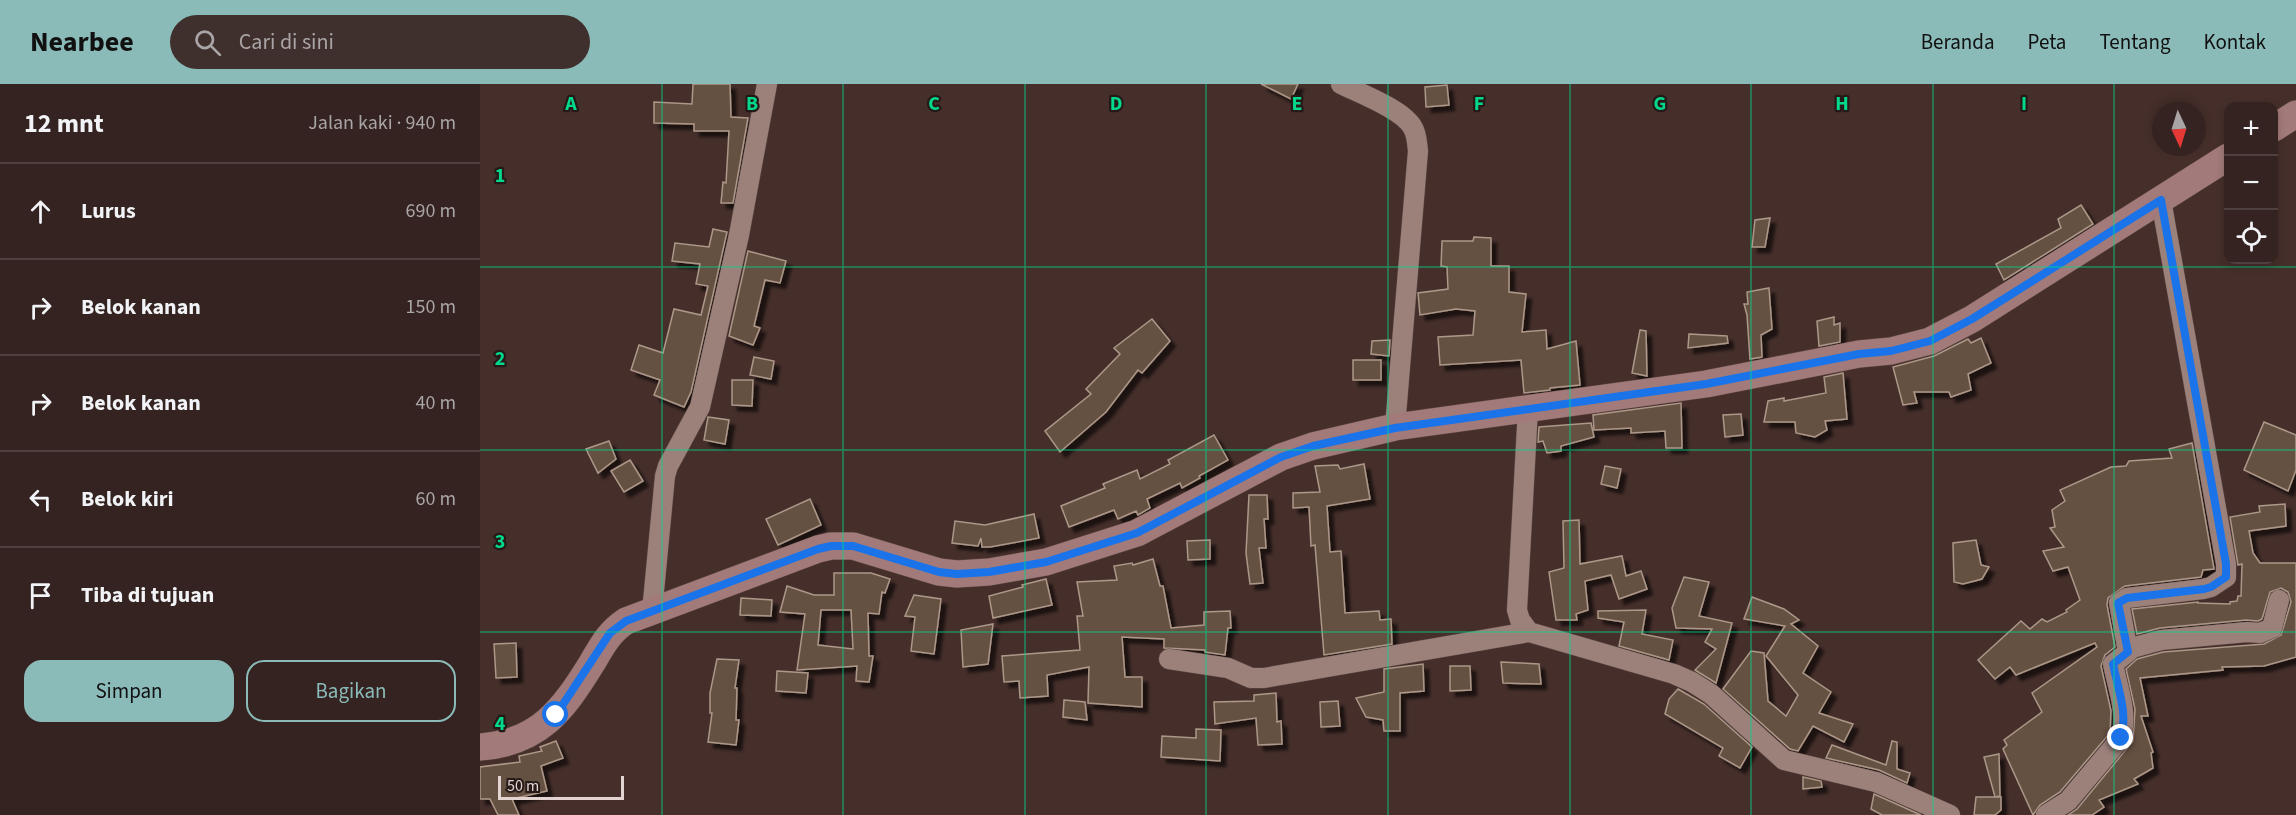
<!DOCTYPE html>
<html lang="id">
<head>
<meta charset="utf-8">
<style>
	body { margin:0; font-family:"Source Sans 3",sans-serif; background:#3f2f2d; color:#f1f3f6 }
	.controls { position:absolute; right:18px; top:18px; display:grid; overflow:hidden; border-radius:12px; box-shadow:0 3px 9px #0003 }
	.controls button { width:54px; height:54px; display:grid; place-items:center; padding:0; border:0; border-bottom:2px solid #4e403e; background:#342320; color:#f1f3f6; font:30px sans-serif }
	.compass { position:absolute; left:1672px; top:18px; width:54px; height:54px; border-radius:50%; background:#342320; box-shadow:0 3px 9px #0003; rotate:176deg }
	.scale { position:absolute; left:18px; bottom:15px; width:126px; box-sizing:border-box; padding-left:6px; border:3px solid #e3d4d1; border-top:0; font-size:16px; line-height:21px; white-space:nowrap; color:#e3d4d1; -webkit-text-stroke:4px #251a18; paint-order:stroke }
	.stop { position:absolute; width:18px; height:18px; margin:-14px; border:4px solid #1a73e8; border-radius:50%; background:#fff }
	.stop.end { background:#1a73e8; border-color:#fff; box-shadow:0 2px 6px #0008 }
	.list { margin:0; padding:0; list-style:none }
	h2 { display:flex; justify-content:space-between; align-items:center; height:78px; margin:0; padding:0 24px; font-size:26px }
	h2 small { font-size:20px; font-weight:400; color:#a9a4a5 }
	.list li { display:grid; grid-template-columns:39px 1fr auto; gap:18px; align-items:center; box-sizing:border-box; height:96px; padding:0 24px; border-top:2px solid #4e403e }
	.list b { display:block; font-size:22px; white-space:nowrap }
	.list em { font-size:20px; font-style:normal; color:#a9a4a5 }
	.actions { display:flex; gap:12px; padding:18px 24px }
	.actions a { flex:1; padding:14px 0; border:2px solid #8bbbb9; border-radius:18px; text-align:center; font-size:21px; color:#8bbbb9 }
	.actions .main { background:#8bbbb9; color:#111 }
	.icon { flex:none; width:33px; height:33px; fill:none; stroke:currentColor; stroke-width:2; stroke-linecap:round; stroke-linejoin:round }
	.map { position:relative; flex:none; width:1816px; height:731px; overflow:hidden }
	header { display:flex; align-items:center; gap:36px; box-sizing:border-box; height:84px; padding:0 30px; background:#8bbbb9; color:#111 }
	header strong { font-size:28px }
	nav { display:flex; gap:33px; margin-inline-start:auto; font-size:21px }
	.search { width:420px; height:54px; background:#3f2f2d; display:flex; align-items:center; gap:15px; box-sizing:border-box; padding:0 21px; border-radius:33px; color:#a9a4a5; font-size:22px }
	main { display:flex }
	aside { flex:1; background:#342320 }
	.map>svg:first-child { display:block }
</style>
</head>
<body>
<header>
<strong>Nearbee</strong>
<div class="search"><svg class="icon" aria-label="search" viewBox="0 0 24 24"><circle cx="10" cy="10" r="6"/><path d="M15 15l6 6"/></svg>Cari di sini</div>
<nav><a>Beranda</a><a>Peta</a><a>Tentang</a><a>Kontak</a></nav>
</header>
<main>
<aside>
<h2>12 mnt<small>Jalan kaki · 940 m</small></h2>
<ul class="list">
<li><svg class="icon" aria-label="ahead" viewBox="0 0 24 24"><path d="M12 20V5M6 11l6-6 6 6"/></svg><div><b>Lurus</b></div><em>690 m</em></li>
<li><svg class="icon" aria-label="right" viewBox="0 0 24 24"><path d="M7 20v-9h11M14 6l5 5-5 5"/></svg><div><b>Belok kanan</b></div><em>150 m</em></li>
<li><svg class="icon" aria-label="right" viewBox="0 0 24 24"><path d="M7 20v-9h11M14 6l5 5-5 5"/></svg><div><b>Belok kanan</b></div><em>40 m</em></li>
<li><svg class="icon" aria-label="left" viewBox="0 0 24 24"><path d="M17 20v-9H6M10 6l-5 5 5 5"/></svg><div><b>Belok kiri</b></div><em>60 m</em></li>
<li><svg class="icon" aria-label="arrive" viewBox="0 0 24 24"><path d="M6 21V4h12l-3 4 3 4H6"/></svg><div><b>Tiba di tujuan</b></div></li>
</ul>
<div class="actions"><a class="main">Simpan</a><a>Bagikan</a></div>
</aside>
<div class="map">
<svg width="1816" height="731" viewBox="0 0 1816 731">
	<defs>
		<filter id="shadow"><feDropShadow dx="5.5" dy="5.5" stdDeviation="1.5" flood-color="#0009"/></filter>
	</defs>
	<rect width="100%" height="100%" fill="#462f2b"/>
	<!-- building -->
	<g fill="#655143" stroke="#ad9788" stroke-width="1.5" fill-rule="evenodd" filter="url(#shadow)">
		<path d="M213 0H250L251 33 268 34 253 119H241L243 98 246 99 249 47H214V40L174 39V18L212 20Z"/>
		<path d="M781 0H818L811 15Z"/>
		<path d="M967 1 969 21 946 23 945 3Z"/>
		<path d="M1601 121 1613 140 1524 196 1516 180 1581 144 1578 135Z"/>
		<path d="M1290 134 1285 163H1272L1275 136Z"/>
		<path d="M233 145 247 148 211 308 204 323 174 311 180 296 151 286 159 261 183 269 194 225 221 231 228 202 216 200 220 180 192 177 195 159 229 163Z"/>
		<path d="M994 153 1011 154V182H1029V208L1046 210 1042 248 1066 246 1067 265 1096 257 1100 301 1070 304V306L1044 309 1041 276 960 281 958 253 993 251 995 227 976 225 940 231 938 209 968 205 967 183 961 182 962 157H993Z"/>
		<path d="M268 167 306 177 300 199 285 196 274 242 280 244 273 261 249 252Z"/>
		<path d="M1289 204 1292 245 1281 251 1282 273 1270 275 1267 231 1264 220H1268L1267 208Z"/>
		<path d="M1354 233V241L1360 239V258L1339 262 1337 237Z"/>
		<path d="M672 235 690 257 662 289 658 286 626 328 580 368 565 347 611 310 606 305 640 270 634 264Z"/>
		<path d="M1160 246 1166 247 1167 292 1152 289Z"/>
		<path d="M1209 250 1247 252 1248 259 1208 264Z"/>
		<path d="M1501 254 1511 279 1488 290 1491 306 1471 313 1469 308H1434L1437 319 1423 321 1413 283 1454 272 1488 255 1491 259Z"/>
		<path d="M910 256 909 272 891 270 892 257Z"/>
		<path d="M274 273 294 277 291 295 270 291Z"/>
		<rect x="873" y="276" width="28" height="20"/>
		<path d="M1363 289 1367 335 1345 337 1347 346 1335 353 1316 349 1315 338H1284L1288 317 1304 314V317L1346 309 1344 293Z"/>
		<path d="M252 296H273L272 322 252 321Z"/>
		<path d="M1201 319 1202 364H1186L1185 347 1151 349V344L1114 346 1113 331Z"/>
		<path d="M1261 330 1263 351 1245 353 1243 331Z"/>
		<path d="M228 333 249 336 245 360 224 356Z"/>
		<path d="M1784 338 1816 351V386L1808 407 1764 386Z"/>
		<path d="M1111 339 1114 353 1081 362V367L1067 369 1063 357 1058 358 1059 343Z"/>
		<path d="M734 351 748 376 719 392 720 394 702 404 700 399 667 415 670 424 658 431 656 427 638 435 634 426 589 443 581 422 625 404 623 400 657 386 660 395 690 380 688 376Z"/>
		<path d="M129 357 136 375 118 389 106 365Z"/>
		<path d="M1712 359 1734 485 1723 486 1721 493 1645 502 1628 514 1627 521 1635 563 1625 571 1621 582 1631 627 1630 649 1580 708 1560 721 1553 731 1523 665 1527 661 1524 656 1562 628 1552 609 1617 563 1615 559 1536 591 1530 583 1515 595 1498 576 1541 537 1550 545 1562 535 1567 538 1587 528 1586 526 1600 516 1588 483 1573 487 1563 467 1584 463 1570 444 1575 443 1572 426 1585 417 1580 406 1631 383 1646 382 1649 377 1692 374 1689 365Z"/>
		<path d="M150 376 163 397 144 408 131 387Z"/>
		<path d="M884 380 890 415 847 422 850 468 861 467 865 529 899 527 900 536 911 535 912 560 844 571 835 461 831 462 829 423 813 424V409L840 408 835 382 858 381 860 385Z"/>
		<path d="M1125 382 1141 385 1137 404 1121 400Z"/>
		<path d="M769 411H787L788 435H784L786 464H779L783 499 770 500 766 469Z"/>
		<path d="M330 415 341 441 298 461 286 435Z"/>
		<path d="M1805 420 1806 442 1769 447 1773 469 1780 479H1816V573L1784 582 1742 583 1743 586 1660 594 1668 632H1661L1673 668 1671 669 1673 684 1654 695 1658 700 1619 716 1624 723 1612 731H1588L1597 725 1653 657 1655 625 1646 585 1657 575 1683 568 1784 560 1801 551 1811 518 1808 508 1801 504 1790 508 1782 535 1778 537 1766 536 1680 544 1657 550 1652 525 1718 518V519L1750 520V518L1757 517 1758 512H1761L1762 480 1758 481 1750 433 1780 428 1779 422Z"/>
		<path d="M554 430 559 454 510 463H502L501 454 498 462 472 459 475 437 505 441Z"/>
		<path d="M1099 436 1100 480 1142 472 1146 492 1161 487 1167 505 1139 515 1131 491 1105 497 1108 526 1096 530 1097 536H1076L1069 488 1084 484 1083 437Z"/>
		<path d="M730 456V475L708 476 707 457Z"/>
		<path d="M1496 456 1501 481 1509 483 1502 495 1483 500 1474 498 1473 459Z"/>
		<path d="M673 475 680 502H683L691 544 724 541V528L750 527 751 544H748L745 571 725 568V566L684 564V555L642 553 645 593H662V623L608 619 609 583 567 591 568 612 540 614 539 597 524 598 522 572 600 566 597 532H603L597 498 637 496 634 482 652 479 653 481Z"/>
		<path d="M354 489H391L410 495 405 509 402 508 399 530 388 529 389 572H393L389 598 376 597 377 582 317 586 325 530 300 528 307 502 334 511H354ZM341 526H371L373 565 338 561Z"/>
		<path d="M1204 493 1229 498 1219 532 1252 539 1236 599 1215 586 1236 565 1225 558 1232 545 1196 544 1192 524Z"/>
		<path d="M566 495 572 521 513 534 509 512 543 503 542 501Z"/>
		<path d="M434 511 461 515 454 570 431 567 435 533 425 532Z"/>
		<path d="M1272 513 1304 525 1319 536 1311 540 1338 562 1323 589 1351 608 1339 629 1373 640 1364 658 1333 642 1318 667 1310 665 1243 605 1271 567 1284 569 1288 617 1306 632 1318 611 1286 572 1305 542 1264 535Z"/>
		<path d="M261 514 292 516 291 532 260 531Z"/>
		<path d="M1166 526 1162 550 1193 556 1189 576 1139 562 1144 538 1118 534V527Z"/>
		<path d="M513 540 508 580 483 583 481 546Z"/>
		<path d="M36 559 37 593 16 594 14 560Z"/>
		<path d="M237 575 259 576 255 604H257L256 636H259L256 661 228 658 232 629H230V609Z"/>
		<path d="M1021 578 1059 580 1061 600 1023 599Z"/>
		<path d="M943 580 944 607 920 609V647H904L903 636 886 633 876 614 904 608V585Z"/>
		<path d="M970 582H990L991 606 970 607Z"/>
		<path d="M297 587 328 589 326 609 296 607Z"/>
		<path d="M1198 605 1224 620 1272 663 1260 684 1239 672 1243 664 1185 630 1189 615Z"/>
		<path d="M796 609 797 638 801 637 802 660 778 661 776 634 735 640 734 618 774 617V611Z"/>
		<path d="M584 616 605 618 607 636 583 633Z"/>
		<path d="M858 617 860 642 841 643 840 618Z"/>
		<path d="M716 645 741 646 740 677 681 673 682 652 716 654Z"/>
		<path d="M76 657 83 674 61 682 67 707 32 715 39 731H18L10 715H0V683L40 678 39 672 62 667 60 663Z"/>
		<path d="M1412 657 1417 658V685L1430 689 1427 699 1399 686 1346 674 1352 661 1406 681Z"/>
		<path d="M1519 670 1520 712 1515 713 1504 673Z"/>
		<path d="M1323 693 1341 697 1342 703 1323 705Z"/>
		<path d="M1394 710 1441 731H1402L1391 725Z"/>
		<path d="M1496 713H1521V726L1515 731H1494Z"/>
	</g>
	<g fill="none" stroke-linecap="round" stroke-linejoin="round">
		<!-- street casing -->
		<g stroke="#5f4c48" stroke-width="21">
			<g id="street">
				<path d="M861 0C879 9 924 26 933 44 937 51 937 59 938 67L915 343"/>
				<path d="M1048 324 1037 526 1040 536 1049 548 1194 590 1212 598 1231 610 1304 676 1396 698 1470 731"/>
				<path d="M172 528 185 392 188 382 220 323 259 151 287 0"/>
				<path d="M1648 565 1681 556 1767 548 1780 549 1792 544 1799 516"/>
				<path d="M689 575 748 584 771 594H784L1049 548"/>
				<path d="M1566 731 1588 717 1641 654C1648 629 1638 605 1633 580L1648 568 1639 519 1647 514 1723 505 1731 503 1746 493V480L1681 116"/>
			</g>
		</g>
		<!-- secondary casing -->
		<g stroke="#5f4c48" stroke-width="28">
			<g id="secondary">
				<path d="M1794 44 1816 30"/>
				<path d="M0 663C59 659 83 626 112 579 122 562 129 548 146 537L338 465 351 462H373L459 488 477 490 509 488 566 478 657 449 801 373 833 362 915 343 1226 300 1379 270 1411 267 1450 257 1492 235 1748 73"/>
			</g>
		</g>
		<!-- street -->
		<use href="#street" stroke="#9c817b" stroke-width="20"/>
		<!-- secondary -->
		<use href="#secondary" stroke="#a37a7a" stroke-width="27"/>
	</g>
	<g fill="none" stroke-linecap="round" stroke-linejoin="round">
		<!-- route -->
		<path stroke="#1a73e8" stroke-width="8" d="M76 631 130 549 146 537 338 465 351 462H373L459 488 477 490 509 488 566 478 657 449 801 373 833 362 915 344 1226 300 1379 270 1411 267 1450 257 1492 235 1681 116 1746 480V493L1731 503 1724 505 1647 514 1638 519 1648 568 1633 580C1638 605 1648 629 1641 654"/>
	</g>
	<!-- grid -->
	<path fill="none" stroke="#00d98c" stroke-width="1.5" stroke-opacity="0.55" d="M182 0V731M363 0V731M545 0V731M726 0V731M908 0V731M1090 0V731M1271 0V731M1453 0V731M1634 0V731M0 183H1816M0 366H1816M0 548H1816"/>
	<g font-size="20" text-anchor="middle" font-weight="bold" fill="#00d98c" stroke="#251a18" stroke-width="4.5" stroke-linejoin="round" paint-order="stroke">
		<text x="91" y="26">A</text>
		<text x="272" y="26">B</text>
		<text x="454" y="26">C</text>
		<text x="636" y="26">D</text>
		<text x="817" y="26">E</text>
		<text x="999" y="26">F</text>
		<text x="1180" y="26">G</text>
		<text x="1362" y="26">H</text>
		<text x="1544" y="26">I</text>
		<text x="20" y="98">1</text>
		<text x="20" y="281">2</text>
		<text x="20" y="464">3</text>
		<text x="20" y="646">4</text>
	</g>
</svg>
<div class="controls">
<button>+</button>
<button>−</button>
<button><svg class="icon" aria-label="locate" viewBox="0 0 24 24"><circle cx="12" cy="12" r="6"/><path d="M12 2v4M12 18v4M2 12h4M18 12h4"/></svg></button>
</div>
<svg class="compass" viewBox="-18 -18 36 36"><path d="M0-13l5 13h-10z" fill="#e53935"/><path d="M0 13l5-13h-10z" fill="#a9a4a5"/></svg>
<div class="scale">50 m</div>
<div class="stop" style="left:76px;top:631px"></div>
<div class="stop end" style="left:1641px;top:654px"></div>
</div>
</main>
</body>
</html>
